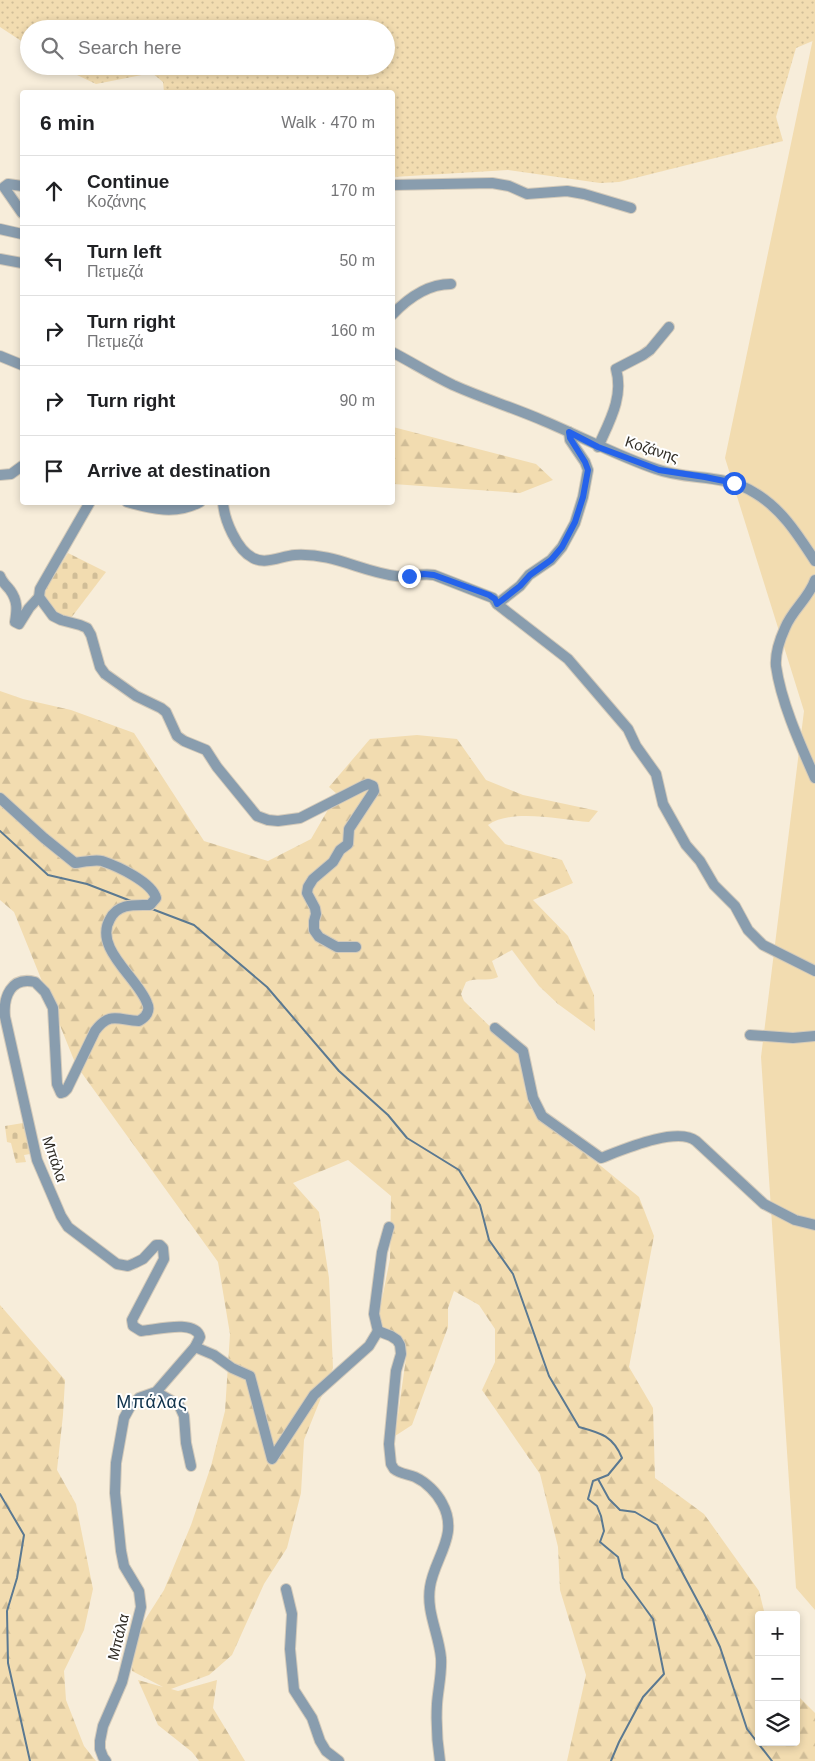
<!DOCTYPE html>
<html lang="en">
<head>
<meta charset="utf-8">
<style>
	body { margin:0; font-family:Arial,sans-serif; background:#f6f6f6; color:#202124 }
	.controls { position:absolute; right:15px; bottom:15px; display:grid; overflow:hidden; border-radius:5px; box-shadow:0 2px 8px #0003 }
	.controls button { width:45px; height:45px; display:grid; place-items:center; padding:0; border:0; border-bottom:1px solid #e0e0e0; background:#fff; color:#202124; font:25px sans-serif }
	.stop { position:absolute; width:15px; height:15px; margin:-11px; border:4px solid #2563eb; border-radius:50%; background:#fff }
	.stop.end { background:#2563eb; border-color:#fff; box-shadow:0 1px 5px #0008 }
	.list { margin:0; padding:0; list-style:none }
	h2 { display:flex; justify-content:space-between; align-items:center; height:65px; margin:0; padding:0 20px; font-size:21px }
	h2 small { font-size:16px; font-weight:400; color:#757577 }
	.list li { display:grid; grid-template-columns:32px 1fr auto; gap:15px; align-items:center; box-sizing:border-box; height:70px; padding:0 20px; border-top:1px solid #e0e0e0 }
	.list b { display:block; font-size:19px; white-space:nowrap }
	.list p { margin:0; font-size:16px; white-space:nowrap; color:#757577 }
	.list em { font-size:16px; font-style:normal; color:#757577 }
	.icon { flex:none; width:28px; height:28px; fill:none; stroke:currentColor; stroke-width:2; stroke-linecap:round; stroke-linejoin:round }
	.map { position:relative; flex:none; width:815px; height:1761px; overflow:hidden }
	.search { position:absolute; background:#fff; box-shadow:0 2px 8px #0003; left:20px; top:20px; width:375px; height:55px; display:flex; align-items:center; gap:12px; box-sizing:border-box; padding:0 18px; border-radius:28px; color:#757577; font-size:19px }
	.panel { position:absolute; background:#fff; box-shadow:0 2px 8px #0003; left:20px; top:90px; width:375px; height:415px; border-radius:5px }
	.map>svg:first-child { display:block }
</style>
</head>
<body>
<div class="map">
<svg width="815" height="1761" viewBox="0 0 815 1761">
	<defs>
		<pattern id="grass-dots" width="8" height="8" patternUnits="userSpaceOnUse" patternTransform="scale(1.25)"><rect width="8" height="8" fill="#f2dcb0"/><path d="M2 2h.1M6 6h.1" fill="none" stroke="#d0bd97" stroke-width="1.8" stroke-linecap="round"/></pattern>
		<pattern id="forest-firs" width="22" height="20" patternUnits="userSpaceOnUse" patternTransform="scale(1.25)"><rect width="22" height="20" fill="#f2dcb0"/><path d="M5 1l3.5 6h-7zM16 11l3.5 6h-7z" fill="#d0bd97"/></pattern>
		<pattern id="cemetery-stones" width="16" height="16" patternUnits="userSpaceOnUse" patternTransform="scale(1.25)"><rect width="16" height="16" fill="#f2dcb0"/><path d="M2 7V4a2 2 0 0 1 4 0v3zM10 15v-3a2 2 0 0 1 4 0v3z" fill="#d0bd97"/></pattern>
	</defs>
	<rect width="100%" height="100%" fill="#f7edda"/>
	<!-- grass -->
	<path fill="url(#grass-dots)" d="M0 0H815V40L796 48 776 117 783 141 619 182 600 183 508 170 393 177 392 92H164L163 82 152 73 96 84 58 66H386V29H29V46L0 27Z"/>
	<!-- forest -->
	<g fill="url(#forest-firs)">
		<path d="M393 427 536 464 553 480 520 493 393 484Z"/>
		<path d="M0 691 23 699 71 710 134 733 204 841 268 861 311 839 337 794 329 787 370 739 417 735 457 739 486 780 523 795 598 811 589 822C561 820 512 808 488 825L505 844 562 860 573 883 533 900 568 936 594 995 595 1031 558 1004 539 986 512 950 492 961 498 977C488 982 476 977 466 982L461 994 464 1001 521 1057 525 1091 542 1111 569 1140 639 1197 654 1236 629 1367 653 1408 655 1478 704 1514 759 1591 765 1615H759V1742H796V1694L815 1713V1761H567L586 1675 560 1590 558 1547 540 1474 482 1390 495 1362V1329L479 1305 454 1291 448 1308V1327L412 1425 395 1436 406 1358 399 1337 384 1330 378 1319 390 1259 391 1196 348 1160 293 1183 319 1212 329 1278 333 1368 304 1440 301 1493 287 1548 264 1584 232 1655 209 1675 171 1689 178 1691 217 1680 213 1708 245 1761H199L192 1752 158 1725 138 1680 163 1687 132 1671 134 1637 164 1590 191 1525 211 1466 225 1411 230 1334 218 1262 76 1065 14 912 0 900Z"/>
		<path d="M0 1305 65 1380 63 1415 57 1470 76 1504 93 1589 84 1630 64 1671 66 1700 84 1746 96 1761H0Z"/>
	</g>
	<!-- cemetery -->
	<g fill="url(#cemetery-stones)">
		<path d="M68 553 106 572 71 618 56 616 41 596Z"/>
		<path d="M23 1123 30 1154 24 1155 26 1162 16 1163 11 1143 7 1142 5 1126Z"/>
	</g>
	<!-- green -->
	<path fill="#f2dcb0" d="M815 29V1610L796 1588 761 1057 804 711 725 458Z"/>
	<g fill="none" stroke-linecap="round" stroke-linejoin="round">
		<!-- stream -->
		<g stroke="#5b7991" stroke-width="2">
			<path d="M0 831 48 875 87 884 131 901"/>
			<path d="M152 909 194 925 267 987 339 1071 388 1115 407 1138 459 1170 480 1205 489 1240 513 1274 549 1376 579 1427C601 1433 613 1436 622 1458L608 1475 593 1481 588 1499 597 1506 601 1516 604 1531 600 1542 618 1557 623 1578 653 1619 664 1674 643 1697 619 1742 611 1761"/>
			<path d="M598 1479 609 1499 620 1510 635 1512 657 1525 704 1613 720 1647 747 1729 772 1761"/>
			<path d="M0 1494 24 1535 17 1578 7 1611 8 1663 30 1761"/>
		</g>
		<!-- minor casing -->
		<g stroke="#d3caba" stroke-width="12">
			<g id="minor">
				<path d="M392 185 492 183 509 186 527 194 567 191 584 194 631 208"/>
				<path d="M22 186 8 184 4 187 22 213"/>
				<path d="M0 229 22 234"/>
				<path d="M0 259 22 263"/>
				<path d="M392 315C408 298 428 284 451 284"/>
				<path d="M392 352C413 363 432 375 453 385 482 398 514 408 544 421 582 437 618 456 656 469 689 481 723 473 755 493 782 509 798 535 815 561"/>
				<path d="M0 356 22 365"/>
				<path d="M598 447C609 422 624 397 616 369L643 355 650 350 669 327"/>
				<path d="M0 475 11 474 22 466"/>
				<path d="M127 502C152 509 176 515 200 502"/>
				<path d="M223 502C224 520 237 550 253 558 266 565 281 556 295 555 335 553 359 571 396 576 409 577 422 573 434 575L493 598 497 604 568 659 628 729 636 746 656 774 663 804 686 845 700 861 714 885 735 906 748 930 763 945 815 971"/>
				<path d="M0 576C2 582 6 585 10 590 18 601 17 610 15 622L19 624 29 608 39 597 40 589 90 502"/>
				<path d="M815 580C809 598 792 610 785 628 780 639 775 654 776 666 781 702 800 744 815 778"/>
				<path d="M39 597 53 616 61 620 80 625 87 628 91 635 100 667 105 674 136 696 161 708 166 712 177 736 184 741 206 750 217 767 257 816 268 820 278 821 300 818 363 786 368 784 373 786 374 791 349 829 348 844 340 850 333 862 313 879 308 887 307 893 315 908 316 914 314 921V930L319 937 337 947H356"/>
				<path d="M497 604 520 586 529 575 551 560 562 547 575 523 583 497 588 470 585 462 570 440 569 432"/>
				<path d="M0 798 44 838 75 863C83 862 95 859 102 861 117 866 152 882 156 898L150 905C135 905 118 903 110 919 93 948 138 978 147 1003 151 1011 146 1017 139 1021 118 1020 110 1011 95 1031L67 1089 64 1092 61 1093 57 1084 53 1008 45 992 35 982C11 976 3 997 5 1017L37 1160 61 1216 68 1227 117 1264 128 1266 135 1263 143 1259 156 1245H160L163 1248 164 1259 132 1320 133 1326 141 1331C156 1330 195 1319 200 1337L195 1347 156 1392 139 1398 130 1407 124 1418 116 1463 115 1493 121 1551 124 1566 139 1591 141 1607 122 1682 103 1726 100 1741V1749L103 1757 106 1761"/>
				<path d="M495 1028 523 1051 533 1098 542 1116 601 1158C622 1150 677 1126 696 1141L764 1204 795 1220 815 1225"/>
				<path d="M750 1035 793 1038 815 1036"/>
				<path d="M378 1331 374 1314 382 1252 389 1227"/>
				<path d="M195 1347 214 1355 232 1368 250 1376 272 1459 314 1395 369 1346 378 1331 391 1336 397 1340 400 1345 401 1354 396 1371 389 1444 391 1464 394 1469C400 1474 408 1474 415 1477 426 1482 437 1493 442 1503 460 1535 434 1558 430 1587 426 1612 439 1634 441 1658 442 1674 438 1689 437 1704 436 1723 437 1742 440 1761"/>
				<path d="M156 1392 179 1405 184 1416 186 1443 191 1466"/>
				<path d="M286 1589 292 1614 290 1649 294 1690 312 1718 320 1741 326 1751 339 1761"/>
			</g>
		</g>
		<!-- minor -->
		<use href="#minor" stroke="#899dae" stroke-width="10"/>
	</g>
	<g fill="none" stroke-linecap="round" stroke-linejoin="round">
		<!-- route -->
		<path stroke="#2563eb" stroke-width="6" d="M409 576 424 574 434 575 489 595 495 599 497 604 520 586 530 575 551 560 562 547 575 522 583 497 588 470 585 462 570 438 569 432 598 447 659 470 705 477 734 483"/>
	</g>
	<g text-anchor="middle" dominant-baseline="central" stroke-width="4" stroke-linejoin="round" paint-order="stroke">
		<!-- street labels -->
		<g font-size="15" fill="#312d26" stroke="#fff">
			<text transform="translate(652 449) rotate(18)">Κοζάνης</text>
			<text transform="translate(55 1159) rotate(71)">Μπάλα</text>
			<text transform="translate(118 1637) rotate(-76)">Μπάλα</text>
		</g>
		<!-- quarter labels -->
		<g font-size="18" letter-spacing="1" fill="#0f324b" stroke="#fff">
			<text x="152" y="1402">Μπάλας</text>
		</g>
	</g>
</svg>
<div class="controls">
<button>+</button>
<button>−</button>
<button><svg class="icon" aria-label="layers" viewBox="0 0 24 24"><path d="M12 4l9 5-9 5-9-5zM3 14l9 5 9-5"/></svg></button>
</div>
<div class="stop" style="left:734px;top:483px"></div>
<div class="stop end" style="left:409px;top:576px"></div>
<div class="search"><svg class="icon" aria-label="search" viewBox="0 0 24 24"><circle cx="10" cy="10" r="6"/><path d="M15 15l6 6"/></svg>Search here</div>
<section class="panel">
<h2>6 min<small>Walk · 470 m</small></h2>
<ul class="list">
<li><svg class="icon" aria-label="ahead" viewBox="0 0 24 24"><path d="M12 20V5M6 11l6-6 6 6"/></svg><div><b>Continue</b><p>Κοζάνης</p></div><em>170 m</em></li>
<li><svg class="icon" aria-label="left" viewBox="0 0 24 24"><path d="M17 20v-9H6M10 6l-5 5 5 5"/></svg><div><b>Turn left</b><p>Πετμεζά</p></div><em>50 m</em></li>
<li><svg class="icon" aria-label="right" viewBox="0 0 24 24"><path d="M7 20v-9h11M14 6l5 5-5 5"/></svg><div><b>Turn right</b><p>Πετμεζά</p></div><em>160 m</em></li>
<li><svg class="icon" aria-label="right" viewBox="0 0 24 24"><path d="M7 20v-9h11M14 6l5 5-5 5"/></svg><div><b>Turn right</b></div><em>90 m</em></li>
<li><svg class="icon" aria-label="arrive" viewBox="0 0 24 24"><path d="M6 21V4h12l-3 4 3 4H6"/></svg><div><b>Arrive at destination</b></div></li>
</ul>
</section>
</div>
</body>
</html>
